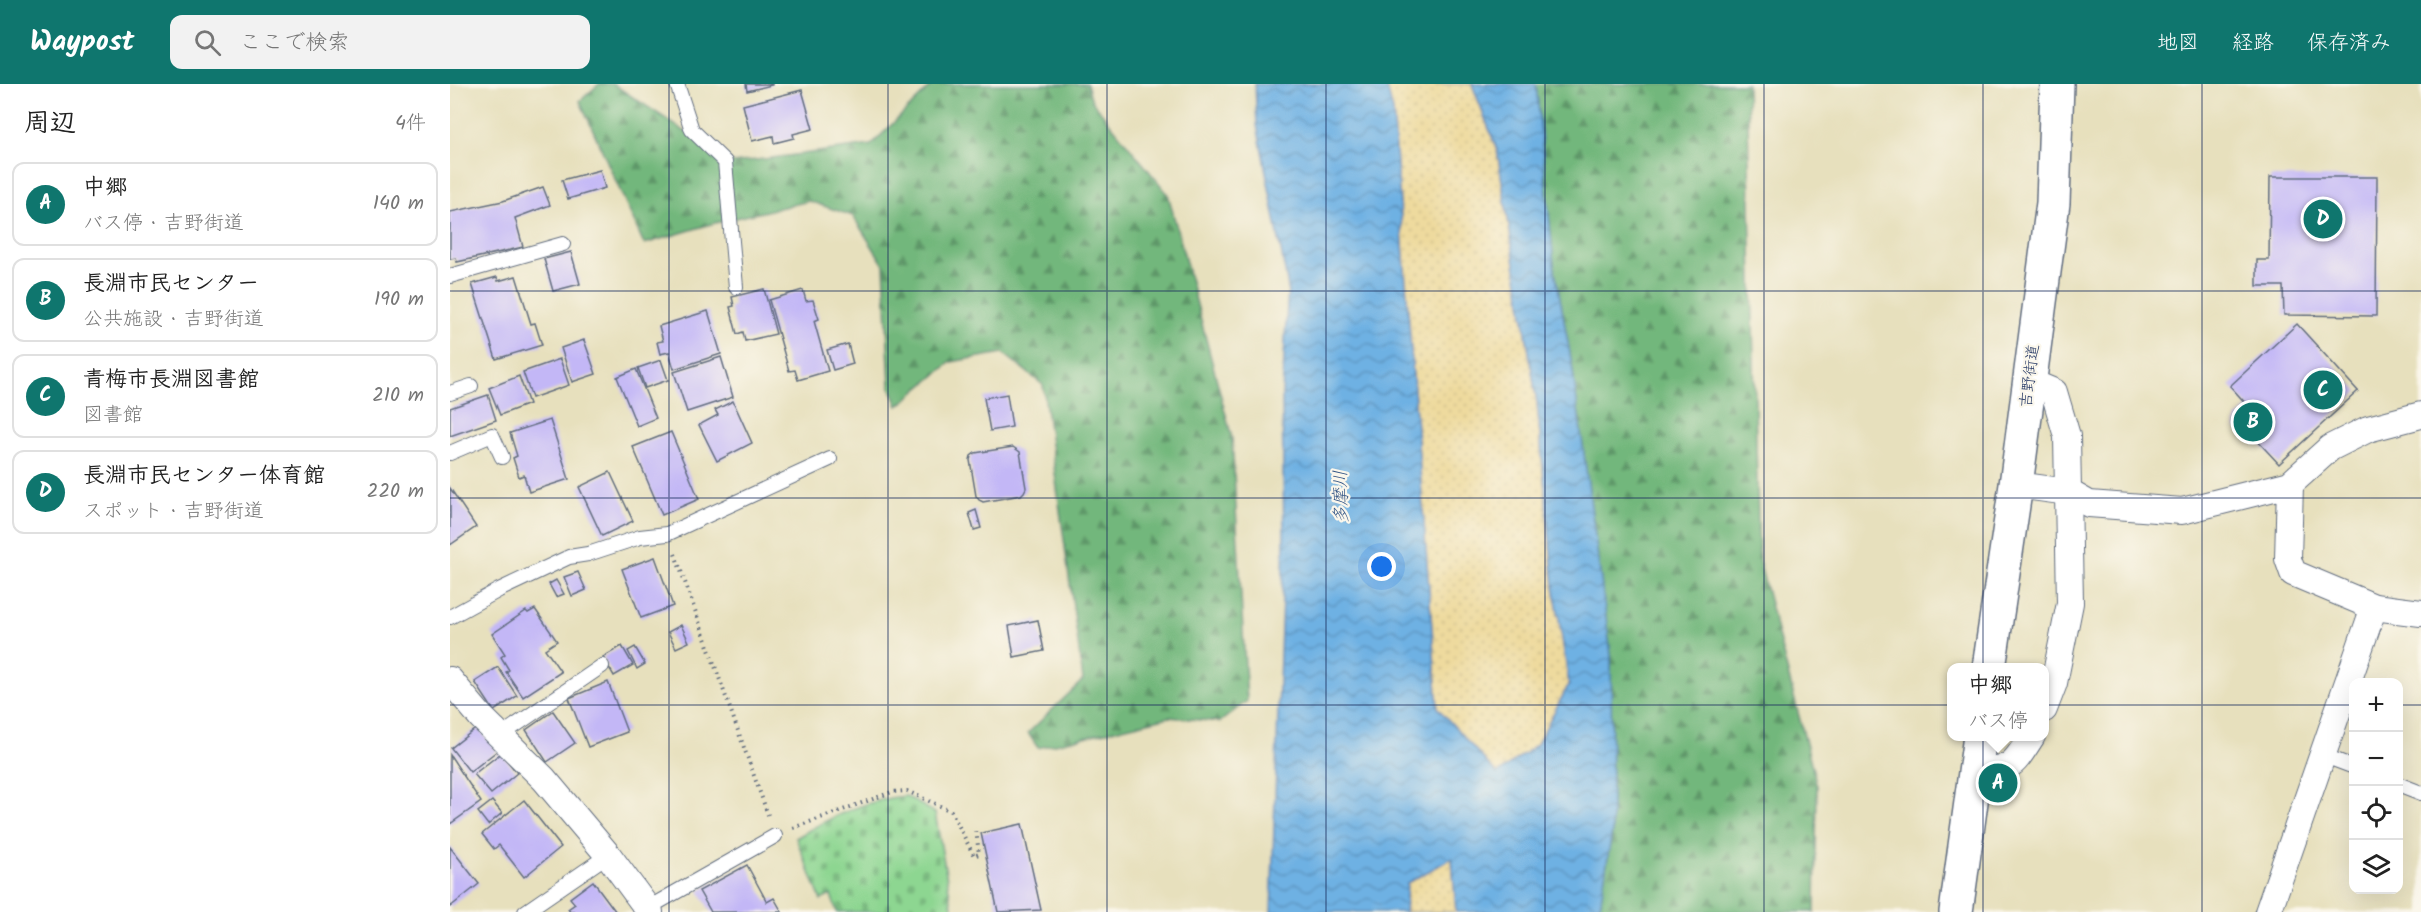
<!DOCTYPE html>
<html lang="ja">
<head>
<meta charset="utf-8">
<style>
	body { margin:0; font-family:Kalam,"Klee One",sans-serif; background:#f2f2f2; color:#222 }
	.controls { position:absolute; right:18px; bottom:18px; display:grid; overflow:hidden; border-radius:12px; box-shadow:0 6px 24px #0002 }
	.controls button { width:54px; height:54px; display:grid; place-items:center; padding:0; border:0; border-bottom:2px solid #e0e0e0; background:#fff; color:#222; font:30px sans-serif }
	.you { position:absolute; left:932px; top:483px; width:21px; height:21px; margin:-15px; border:4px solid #fff; border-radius:50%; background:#1a73e8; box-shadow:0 0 0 9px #1a73e833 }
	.badge { display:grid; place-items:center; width:39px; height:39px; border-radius:50%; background:#0f766e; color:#fff; font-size:20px; font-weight:700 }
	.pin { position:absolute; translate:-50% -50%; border:3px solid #fff; box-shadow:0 2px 6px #0006 }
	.popup { position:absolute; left:1497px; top:579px; width:102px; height:78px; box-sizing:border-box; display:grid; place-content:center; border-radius:12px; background:#fff; filter:drop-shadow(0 2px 4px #0005); font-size:20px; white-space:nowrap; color:#767676 }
	.popup b { font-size:22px; color:#222 }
	.popup::after { content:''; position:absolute; left:50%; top:100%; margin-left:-12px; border:12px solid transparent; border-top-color:#fff }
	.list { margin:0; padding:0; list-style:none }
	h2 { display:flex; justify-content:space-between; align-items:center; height:78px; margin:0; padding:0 24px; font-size:26px }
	h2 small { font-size:20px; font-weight:400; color:#767676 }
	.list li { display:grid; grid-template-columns:39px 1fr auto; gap:18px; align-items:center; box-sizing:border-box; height:84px; margin:0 12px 12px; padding:0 12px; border:2px solid #e0e0e0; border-radius:12px }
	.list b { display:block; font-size:22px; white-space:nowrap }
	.list p { margin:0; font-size:20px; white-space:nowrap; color:#767676 }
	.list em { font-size:20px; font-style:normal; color:#767676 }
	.icon { flex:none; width:33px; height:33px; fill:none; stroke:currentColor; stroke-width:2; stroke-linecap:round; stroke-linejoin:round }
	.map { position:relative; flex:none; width:1971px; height:828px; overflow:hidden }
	header { display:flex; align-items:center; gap:36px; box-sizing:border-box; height:84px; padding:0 30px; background:#0f766e; color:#fff }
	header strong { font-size:28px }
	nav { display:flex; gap:33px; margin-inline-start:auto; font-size:21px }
	.search { width:420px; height:54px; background:#f2f2f2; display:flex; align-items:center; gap:15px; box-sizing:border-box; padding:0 21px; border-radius:12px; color:#767676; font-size:22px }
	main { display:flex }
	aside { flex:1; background:#fff }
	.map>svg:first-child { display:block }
</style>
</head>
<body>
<header>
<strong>Waypost</strong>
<div class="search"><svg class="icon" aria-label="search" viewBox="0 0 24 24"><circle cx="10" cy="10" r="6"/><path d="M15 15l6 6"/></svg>ここで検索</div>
<nav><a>地図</a><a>経路</a><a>保存済み</a></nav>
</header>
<main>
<aside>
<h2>周辺<small>4件</small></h2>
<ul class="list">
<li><span class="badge">A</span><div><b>中郷</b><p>バス停 · 吉野街道</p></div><em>140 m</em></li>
<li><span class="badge">B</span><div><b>長淵市民センター</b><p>公共施設 · 吉野街道</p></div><em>190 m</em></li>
<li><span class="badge">C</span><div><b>青梅市長淵図書館</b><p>図書館</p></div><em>210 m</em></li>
<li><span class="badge">D</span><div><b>長淵市民センター体育館</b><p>スポット · 吉野街道</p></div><em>220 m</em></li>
</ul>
</aside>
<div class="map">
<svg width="1971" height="828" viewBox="0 0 1971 828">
	<defs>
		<pattern id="forest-firs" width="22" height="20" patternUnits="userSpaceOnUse" patternTransform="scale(1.5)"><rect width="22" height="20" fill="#72b77b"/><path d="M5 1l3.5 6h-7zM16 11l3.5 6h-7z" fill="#5d9568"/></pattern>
		<pattern id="sand-dots" width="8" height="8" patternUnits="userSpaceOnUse" patternTransform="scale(1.5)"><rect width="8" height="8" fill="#eeda9e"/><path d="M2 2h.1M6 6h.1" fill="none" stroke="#ccbb8a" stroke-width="1.8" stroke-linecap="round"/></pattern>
		<pattern id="cemetery-stones" width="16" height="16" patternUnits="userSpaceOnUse" patternTransform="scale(1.5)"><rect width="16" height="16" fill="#8dd691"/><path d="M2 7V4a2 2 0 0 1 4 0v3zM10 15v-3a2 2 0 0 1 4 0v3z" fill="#79b87f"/></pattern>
		<pattern id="water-waves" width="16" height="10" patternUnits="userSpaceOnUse" patternTransform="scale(1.5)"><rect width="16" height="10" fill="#6eb1e3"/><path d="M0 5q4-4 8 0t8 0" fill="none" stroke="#5a90bb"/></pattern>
	</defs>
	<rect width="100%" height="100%" fill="#fbf7ec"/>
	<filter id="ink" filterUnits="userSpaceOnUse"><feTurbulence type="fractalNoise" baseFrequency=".0167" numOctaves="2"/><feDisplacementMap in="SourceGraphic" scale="12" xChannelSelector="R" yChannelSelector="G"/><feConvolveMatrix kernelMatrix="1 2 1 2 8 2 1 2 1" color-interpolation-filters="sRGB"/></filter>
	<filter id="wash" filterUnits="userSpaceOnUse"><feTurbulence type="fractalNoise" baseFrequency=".008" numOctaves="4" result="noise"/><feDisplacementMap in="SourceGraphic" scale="24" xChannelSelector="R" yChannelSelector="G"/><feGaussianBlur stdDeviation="1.35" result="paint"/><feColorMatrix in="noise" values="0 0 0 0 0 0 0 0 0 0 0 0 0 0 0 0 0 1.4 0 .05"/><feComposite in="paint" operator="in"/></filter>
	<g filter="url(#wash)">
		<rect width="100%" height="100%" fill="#e7e0bd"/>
		<!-- forest -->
		<g fill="url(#forest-firs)" stroke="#46736c" stroke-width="1.5">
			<path d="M149 0H163L283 79 421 61 483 0H637L642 17 718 110 782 354 797 617 770 638 719 633 588 664 578 649 633 596 593 301 553 269 501 278 448 322 440 302 434 181 403 132 359 117 261 140 194 160 130 17Z"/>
			<path d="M1086 0H1297L1309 477 1367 702 1365 828H1149L1162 747 1161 571 1122 281 1104 181Z"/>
		</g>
		<!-- sand -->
		<g fill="url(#sand-dots)" stroke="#84847e" stroke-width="1.5">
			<path d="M936 0H1022L1047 66 1087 319 1104 502 1119 600 1087 660 1047 690 988 625 943 27Z"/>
			<path d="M1002 774 1006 828H955L957 799Z"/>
		</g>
		<!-- cemetery -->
		<path fill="url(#cemetery-stones)" stroke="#548278" stroke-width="1.5" d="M456 712 485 729 503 828H387L381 811 371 816 346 754C378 734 418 715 456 712Z"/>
		<!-- water -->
		<path fill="url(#water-waves)" stroke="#4470a0" stroke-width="1.5" d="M805 0H936L943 27 988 624 1047 690 1087 660 1119 600 1104 502 1087 319 1047 66 1022 0H1086L1104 181 1122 281 1161 571 1162 747 1149 828H1006L1002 774 957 799 955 828H821L834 457 832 310 838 203 807 41Z"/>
		<g id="blocks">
			<!-- building -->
			<g fill="#c3b7f6">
				<path d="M296 0H322V1L297 7Z"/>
				<path d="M352 6 363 45 343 50 344 54 324 59 323 52 302 57 293 21Z"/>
				<path d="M150 86 155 104 118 115 112 96Z"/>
				<path d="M1820 93H1927L1926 232 1834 231 1833 202H1807V176H1819Z"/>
				<path d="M93 103 100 121 65 134 73 163 7 178 6 174 0 175V128L53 117Z"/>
				<path d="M121 168 130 200 103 207 94 175Z"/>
				<path d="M66 192 81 240 85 239 92 261 46 275 22 200 47 193 48 197Z"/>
				<path d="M314 205 326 250 295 257 293 248 287 250 280 223 284 222 282 213Z"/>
				<path d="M353 206 356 217 363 216 369 235 364 237 378 287 348 296 345 286 339 287 319 216Z"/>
				<path d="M258 227 271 270 224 285 219 268 210 270 207 258 213 257 209 242Z"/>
				<path d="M1847 240 1908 307 1829 380 1802 351 1793 352 1786 344 1787 334 1799 323 1780 302Z"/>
				<path d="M134 256 146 290 122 298 111 264Z"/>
				<path d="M398 260 403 280 383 286 377 266Z"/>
				<path d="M271 273 283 313 237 328 224 288Z"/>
				<path d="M110 275 119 301 82 314 73 288Z"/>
				<path d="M211 276 218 296 195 304 188 284Z"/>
				<path d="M186 285 206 334 187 342 167 293Z"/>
				<path d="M69 292 79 320 50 331 39 304Z"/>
				<path d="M557 310 562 343 540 347 534 314Z"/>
				<path d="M38 311 46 336 0 352V324Z"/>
				<path d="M283 317 302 359 267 377 249 341 268 331 265 326Z"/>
				<path d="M100 336 119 395 79 408 74 391 69 393 63 374 67 372 60 349Z"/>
				<path d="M221 348 249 415 212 431 183 363Z"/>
				<path d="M563 363 570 368 576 404 574 408 571 411 533 418 529 416 526 412 520 376 521 372 525 369Z"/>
				<path d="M160 388 183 437 152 452 129 403Z"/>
				<path d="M0 404 26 443 0 461Z"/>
				<path d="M526 426 531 444 524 446 519 429Z"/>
				<path d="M205 473 223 522 191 534 172 485Z"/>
				<path d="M128 488 136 506 122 512 114 493Z"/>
				<path d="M106 496 114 510 106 513 99 500Z"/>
				<path d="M85 525 107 557 95 565 111 588 73 613 56 588 59 586 51 573 55 570 42 550 76 527 78 529Z"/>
				<path d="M588 536 594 567 564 573 559 542Z"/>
				<path d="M231 541 239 558 226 564 218 548Z"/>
				<path d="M172 562 183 581 164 592 153 573Z"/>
				<path d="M185 563 195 580 187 585 178 567Z"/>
				<path d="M48 583 67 612 44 627 25 598Z"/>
				<path d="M158 598 177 648 138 663 119 614Z"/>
				<path d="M103 627 125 659 97 678 76 646Z"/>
				<path d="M29 645 47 667 20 688 1 664 24 646Z"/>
				<path d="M51 669 67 689 41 710 24 690Z"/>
				<path d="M0 671 31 718 0 740Z"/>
				<path d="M74 716 111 763 74 793 49 761 44 765 32 750Z"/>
				<path d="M42 717 52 729 38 741 28 728Z"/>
				<path d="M572 740 591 826 548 828 531 749Z"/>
				<path d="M0 763 29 800 0 823Z"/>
				<path d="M297 781 317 818 324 814 332 828H261L249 807Z"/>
				<path d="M143 797 166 828H120L118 825 125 820 120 814Z"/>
			</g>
		</g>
	</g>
	<g filter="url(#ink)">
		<use href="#blocks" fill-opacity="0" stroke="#626d7f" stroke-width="1.5"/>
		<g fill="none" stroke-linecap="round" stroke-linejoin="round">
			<!-- lane casing -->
			<g stroke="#626d7f" stroke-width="16">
				<g id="lane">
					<path d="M227 0 242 46 275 78 286 203"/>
					<path d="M0 192 113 160"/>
					<path d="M0 309 21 302"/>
					<path d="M0 369 42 351 52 373"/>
					<path d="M0 533 49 506 119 473 138 470 190 453 217 450 380 375"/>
					<path d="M50 652 152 582"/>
					<path d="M1872 671 1904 683"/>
					<path d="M1948 700 1971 709"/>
					<path d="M198 824 325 752"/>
					<path d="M75 828 158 771"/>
				</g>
			</g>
			<!-- street casing -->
			<g stroke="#626d7f" stroke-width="28">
				<g id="street">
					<path d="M1580 298 1604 308 1617 352 1620 519 1604 599 1594 625"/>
					<path d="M1840 400 1838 475 1843 489 1924 523 1971 529"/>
					<path d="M1566 401 1618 408 1639 420 1732 427 1840 400 1880 364 1918 345 1971 331"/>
					<path d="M0 596 31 633 94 695 158 771 200 828"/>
					<path d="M1526 684C1562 688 1563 681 1582 652"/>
					<path d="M1818 828 1924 523"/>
				</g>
			</g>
			<!-- highway casing -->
			<g stroke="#626d7f" stroke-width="36">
				<g id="highway">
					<path d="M1539 584 1566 401 1603 119 1607 0"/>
					<path d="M1506 828 1530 652"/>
				</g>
			</g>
			<!-- path -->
			<g stroke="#626d7f" stroke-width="4" stroke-dasharray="1.5 4.5" stroke-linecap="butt">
				<path d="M225 470 318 731"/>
				<path d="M343 744 442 708 457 707 501 727 524 772 529 770 526 746"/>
			</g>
			<!-- lane -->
			<use href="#lane" stroke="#fff" stroke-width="14"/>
			<!-- street -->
			<use href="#street" stroke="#fff" stroke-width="26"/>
			<!-- highway -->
			<use href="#highway" stroke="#fff" stroke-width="33"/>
		</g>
	</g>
	<!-- grid -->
	<path fill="none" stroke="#1b2f5e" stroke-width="1.5" stroke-opacity="0.55" d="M219 0V828M438 0V828M657 0V828M876 0V828M1095 0V828M1314 0V828M1533 0V828M1752 0V828M0 207H1971M0 414H1971M0 621H1904M1948 621H1971"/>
	<g text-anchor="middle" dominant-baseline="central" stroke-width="4.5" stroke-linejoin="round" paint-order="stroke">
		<!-- street labels -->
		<g font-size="16" fill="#1b2f5e" stroke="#fbf7ec">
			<text transform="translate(1580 292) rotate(-83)">吉野街道</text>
		</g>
		<!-- water labels -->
		<g font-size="18" font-style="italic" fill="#345686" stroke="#fbf7ec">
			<text transform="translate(892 413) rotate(-91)">多摩川</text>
		</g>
	</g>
</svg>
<div class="controls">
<button>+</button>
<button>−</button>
<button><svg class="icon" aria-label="locate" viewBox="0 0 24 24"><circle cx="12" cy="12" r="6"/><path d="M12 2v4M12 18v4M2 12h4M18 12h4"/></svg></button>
<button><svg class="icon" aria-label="layers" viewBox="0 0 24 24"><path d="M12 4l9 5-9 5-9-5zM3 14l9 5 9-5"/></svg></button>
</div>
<div class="you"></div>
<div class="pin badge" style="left:1548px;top:699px">A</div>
<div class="popup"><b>中郷</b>バス停</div>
<div class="pin badge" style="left:1803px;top:338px">B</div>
<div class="pin badge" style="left:1873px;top:306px">C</div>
<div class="pin badge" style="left:1873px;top:135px">D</div>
</div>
</main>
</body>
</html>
